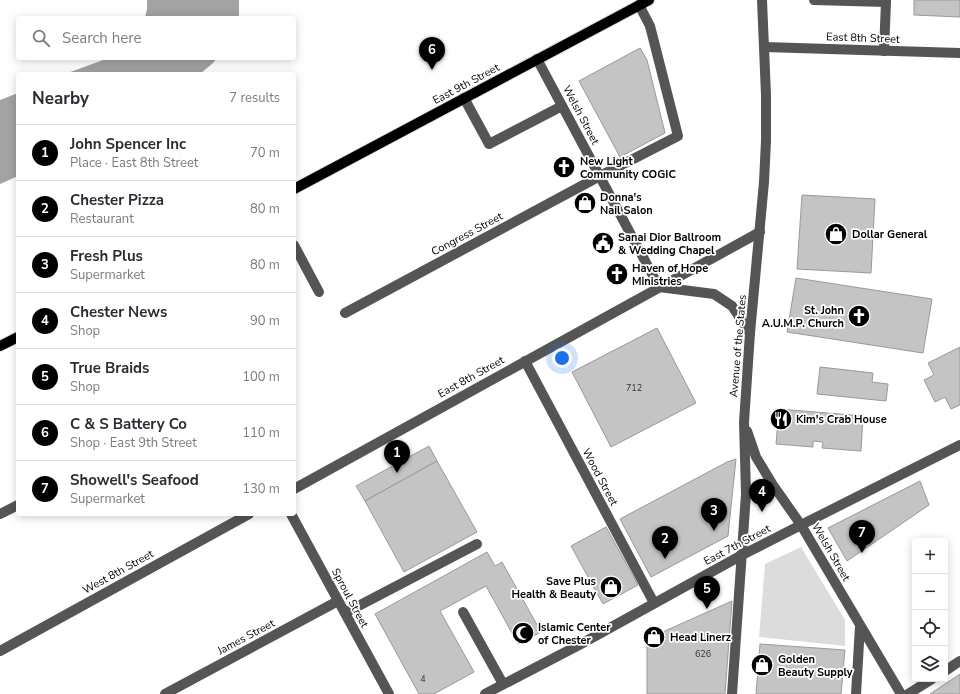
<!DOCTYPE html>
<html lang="en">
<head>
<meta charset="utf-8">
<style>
	body { margin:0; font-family:"Nunito Sans",sans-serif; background:#f2f2f3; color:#2b2b33 }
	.controls { position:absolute; right:12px; bottom:12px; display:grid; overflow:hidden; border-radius:4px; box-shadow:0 2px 10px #0003 }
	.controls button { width:36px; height:36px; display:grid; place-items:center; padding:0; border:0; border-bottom:1px solid #e1e1e2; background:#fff; color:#2b2b33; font:20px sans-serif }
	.you { position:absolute; left:562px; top:358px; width:14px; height:14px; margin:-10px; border:3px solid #fff; border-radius:50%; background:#1a73e8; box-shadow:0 0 0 6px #1a73e833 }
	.badge { display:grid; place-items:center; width:26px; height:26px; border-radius:50%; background:#000; color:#fff; font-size:13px; font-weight:700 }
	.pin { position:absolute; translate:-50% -33px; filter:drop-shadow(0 1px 2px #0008) }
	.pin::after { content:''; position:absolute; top:21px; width:14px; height:12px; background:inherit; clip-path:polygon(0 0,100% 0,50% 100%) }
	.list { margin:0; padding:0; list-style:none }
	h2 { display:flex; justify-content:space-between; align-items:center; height:52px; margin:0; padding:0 16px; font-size:17px }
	h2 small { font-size:13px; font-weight:400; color:#7c7c81 }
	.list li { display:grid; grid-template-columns:26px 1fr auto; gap:12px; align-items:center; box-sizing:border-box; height:56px; padding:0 16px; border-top:1px solid #e1e1e2 }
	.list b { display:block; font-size:15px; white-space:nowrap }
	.list p { margin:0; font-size:13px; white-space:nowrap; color:#7c7c81 }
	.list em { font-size:13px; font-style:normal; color:#7c7c81 }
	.icon { flex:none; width:22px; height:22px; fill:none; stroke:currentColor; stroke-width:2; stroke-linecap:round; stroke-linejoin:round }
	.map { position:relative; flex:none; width:960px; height:694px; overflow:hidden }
	.search { position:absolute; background:#fff; box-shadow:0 2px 10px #0003; left:16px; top:16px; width:280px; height:44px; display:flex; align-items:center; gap:10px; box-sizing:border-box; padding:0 14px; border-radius:4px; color:#7c7c81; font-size:15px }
	.panel { position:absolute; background:#fff; box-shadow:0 2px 10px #0003; left:16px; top:72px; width:280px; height:444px; border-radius:4px }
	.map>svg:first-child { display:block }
</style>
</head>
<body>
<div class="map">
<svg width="960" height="694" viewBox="0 0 960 694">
	<rect width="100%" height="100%" fill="#fff"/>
	<!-- green -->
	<path fill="#dcdcdc" d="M801 547 845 620V646L759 637 765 564Z"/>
	<!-- water -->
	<g fill="#a3a3a3">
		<path d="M147 0H239V16L238 18H145L147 9Z"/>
		<path d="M107 58H217L213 63 200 74H65L103 60Z"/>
		<path d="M18 93V176L0 184V100Z"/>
	</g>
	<!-- building -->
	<g fill="#c4c4c4" stroke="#999">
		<path d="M914 0H960V17L914 15Z"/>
		<path d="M640 48 647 60 665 133 620 157 579 81Z"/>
		<path d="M802 195 875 199 871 273 797 269Z"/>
		<path d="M796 278 932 299 923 353 787 332Z"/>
		<path d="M657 328 696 403 611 447 572 372Z"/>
		<path d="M960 347V405L951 409 945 397 935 402 924 380 934 375 928 363Z"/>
		<path d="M820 367 873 373 872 382 888 384 886 401 817 394Z"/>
		<path d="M779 409 863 416 861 451 822 448 823 442 813 441V447L776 444Z"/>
		<path d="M429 446 437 461 365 501 356 486Z"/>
		<path d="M736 459 728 536 651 577 620 519 727 462Z"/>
		<path d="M437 461 477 532 404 572 365 501Z"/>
		<path d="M920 481 929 505 847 561 828 528Z"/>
		<path d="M606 527 638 585 603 604 571 546Z"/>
		<path d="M487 552 495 566 502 562 541 632 518 644 486 586 440 611 474 672 434 694H419L375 614Z"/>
		<path d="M732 601 725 694H647V639Z"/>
		<path d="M760 644 845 650 841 694H756Z"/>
		<path d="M960 674V694H930Z"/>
	</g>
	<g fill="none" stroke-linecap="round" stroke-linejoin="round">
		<!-- major casing -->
		<g stroke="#dbdbdb" stroke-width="12">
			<g id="major">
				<path d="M294 189 649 0"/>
				<path d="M0 346 18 337"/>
			</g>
		</g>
		<!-- minor -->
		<g stroke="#555" stroke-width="10">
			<path d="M814 0 886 2V0"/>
			<path d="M764 47 960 53"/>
			<path d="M884 51 886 2"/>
			<path d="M537 59 659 287"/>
			<path d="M464 98 489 144 562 106"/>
			<path d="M294 245 319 292"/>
			<path d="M659 287 714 294 732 306 750 333"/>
			<path d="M345 313 600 176 678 136 650 26 639 5"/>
			<path d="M525 361 654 603"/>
			<path d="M747 431 756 457 773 485 801 525 901 694"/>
			<path d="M294 489 760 232"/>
			<path d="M0 514 18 505"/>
			<path d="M291 514 389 694"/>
			<path d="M463 612 503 684"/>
			<path d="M345 613 477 544"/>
			<path d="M0 651 249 514"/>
			<path d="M945 671 960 661"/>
			<path d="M165 694 338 601"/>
			<path d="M485 694 579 645 742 555 801 525 960 445"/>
			<path d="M732 694 746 494 744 422 750 333 764 182 766 141V95L762 0"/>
			<path d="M856 694 860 626"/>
			<path d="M908 694 932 679"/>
		</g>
		<!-- major -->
		<use href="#major" stroke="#000" stroke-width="10"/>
	</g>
	<!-- icons -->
	<defs>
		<g id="church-disc" transform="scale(1.15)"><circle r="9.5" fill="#000" stroke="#fff"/><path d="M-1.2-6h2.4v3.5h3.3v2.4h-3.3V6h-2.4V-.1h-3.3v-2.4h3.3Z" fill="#fff"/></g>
		<g id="shop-disc" transform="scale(1.15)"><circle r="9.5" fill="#000" stroke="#fff"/><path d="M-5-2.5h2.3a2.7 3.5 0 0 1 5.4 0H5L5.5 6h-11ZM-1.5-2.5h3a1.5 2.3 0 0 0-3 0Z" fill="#fff"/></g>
		<g id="civic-disc" transform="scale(1.15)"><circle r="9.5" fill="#000" stroke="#fff"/><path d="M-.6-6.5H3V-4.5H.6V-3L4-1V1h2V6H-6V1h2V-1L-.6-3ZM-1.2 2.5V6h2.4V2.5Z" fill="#fff"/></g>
		<g id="restaurant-disc" transform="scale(1.15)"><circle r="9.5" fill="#000" stroke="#fff"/><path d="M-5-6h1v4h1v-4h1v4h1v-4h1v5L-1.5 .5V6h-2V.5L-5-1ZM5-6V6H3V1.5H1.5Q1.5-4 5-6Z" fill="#fff"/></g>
		<g id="mosque-disc" transform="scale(1.15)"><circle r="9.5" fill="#000" stroke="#fff"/><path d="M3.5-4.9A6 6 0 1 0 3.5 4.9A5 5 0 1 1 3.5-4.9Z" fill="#fff"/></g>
	</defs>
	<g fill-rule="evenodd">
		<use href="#church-disc" x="564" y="167"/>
		<use href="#shop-disc" x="585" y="203"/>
		<use href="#shop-disc" x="836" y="234"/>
		<use href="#civic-disc" x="603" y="243"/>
		<use href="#church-disc" x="617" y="274"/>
		<use href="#church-disc" x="859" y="316"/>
		<use href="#restaurant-disc" x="781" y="419"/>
		<use href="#shop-disc" x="611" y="587"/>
		<use href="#mosque-disc" x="523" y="633"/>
		<use href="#shop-disc" x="654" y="637"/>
		<use href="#shop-disc" x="762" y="665"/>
	</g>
	<g text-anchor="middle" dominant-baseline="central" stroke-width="3.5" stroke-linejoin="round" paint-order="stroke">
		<!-- number labels -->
		<g font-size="9" fill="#313131">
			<text x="634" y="388">712</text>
			<text x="703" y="654">626</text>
			<text x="423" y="679">4</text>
		</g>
		<!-- street labels -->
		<g font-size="11" fill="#000" stroke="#fff">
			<text transform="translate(863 38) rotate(2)">East 8th Street</text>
			<text transform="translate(466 84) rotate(-28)">East 9th Street</text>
			<text transform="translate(581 115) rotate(62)">Welsh Street</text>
			<text transform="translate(467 234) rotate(-28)">Congress Street</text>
			<text transform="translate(738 346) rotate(-85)">Avenue of the States</text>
			<text transform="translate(471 377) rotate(-29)">East 8th Street</text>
			<text transform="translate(600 477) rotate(62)">Wood Street</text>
			<text transform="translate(737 545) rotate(-28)">East 7th Street</text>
			<text transform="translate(831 552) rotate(60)">Welsh Street</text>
			<text transform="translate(118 572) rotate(-29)">West 8th Street</text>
			<text transform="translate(350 598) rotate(62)">Sproul Street</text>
			<text transform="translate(246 637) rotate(-28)">James Street</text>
		</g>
		<!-- poi labels -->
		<g font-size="11" font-weight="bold" fill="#000" stroke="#fff" text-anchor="start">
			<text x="580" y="161">New Light<tspan x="580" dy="13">Community COGIC</tspan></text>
			<text x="600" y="197">Donna's<tspan x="600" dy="13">Nail Salon</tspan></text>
			<text x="852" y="234">Dollar General</text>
			<text x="618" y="237">Sanai Dior Ballroom<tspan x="618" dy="13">&amp; Wedding Chapel</tspan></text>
			<text x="632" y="268">Haven of Hope<tspan x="632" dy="13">Ministries</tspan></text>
			<text x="844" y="310" text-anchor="end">St. John<tspan x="844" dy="13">A.U.M.P. Church</tspan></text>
			<text x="796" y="419">Kim's Crab House</text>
			<text x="596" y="581" text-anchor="end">Save Plus<tspan x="596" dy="13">Health &amp; Beauty</tspan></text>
			<text x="538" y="627">Islamic Center<tspan x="538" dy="13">of Chester</tspan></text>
			<text x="670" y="637">Head Linerz</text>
			<text x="778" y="659">Golden<tspan x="778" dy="13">Beauty Supply</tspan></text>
		</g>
	</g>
</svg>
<div class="controls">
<button>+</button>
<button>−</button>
<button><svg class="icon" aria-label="locate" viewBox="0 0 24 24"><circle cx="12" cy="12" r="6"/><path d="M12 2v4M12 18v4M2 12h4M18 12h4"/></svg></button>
<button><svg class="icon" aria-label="layers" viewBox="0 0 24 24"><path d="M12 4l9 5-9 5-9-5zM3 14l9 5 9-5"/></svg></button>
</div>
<div class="you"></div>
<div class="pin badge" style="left:397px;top:473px">1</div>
<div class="pin badge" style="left:665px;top:559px">2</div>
<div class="pin badge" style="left:714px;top:531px">3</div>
<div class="pin badge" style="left:762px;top:512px">4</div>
<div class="pin badge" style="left:707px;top:609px">5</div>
<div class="pin badge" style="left:432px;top:70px">6</div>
<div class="pin badge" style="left:862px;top:553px">7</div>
<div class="search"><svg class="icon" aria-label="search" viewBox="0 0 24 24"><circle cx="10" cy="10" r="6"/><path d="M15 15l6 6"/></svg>Search here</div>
<section class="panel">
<h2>Nearby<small>7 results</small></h2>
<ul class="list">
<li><span class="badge">1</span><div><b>John Spencer Inc</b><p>Place · East 8th Street</p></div><em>70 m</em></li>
<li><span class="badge">2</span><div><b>Chester Pizza</b><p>Restaurant</p></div><em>80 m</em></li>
<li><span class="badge">3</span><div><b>Fresh Plus</b><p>Supermarket</p></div><em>80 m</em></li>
<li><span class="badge">4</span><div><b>Chester News</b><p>Shop</p></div><em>90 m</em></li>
<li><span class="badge">5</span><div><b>True Braids</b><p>Shop</p></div><em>100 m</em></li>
<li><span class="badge">6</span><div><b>C &amp; S Battery Co</b><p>Shop · East 9th Street</p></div><em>110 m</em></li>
<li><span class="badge">7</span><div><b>Showell's Seafood</b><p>Supermarket</p></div><em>130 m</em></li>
</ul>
</section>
</div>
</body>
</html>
